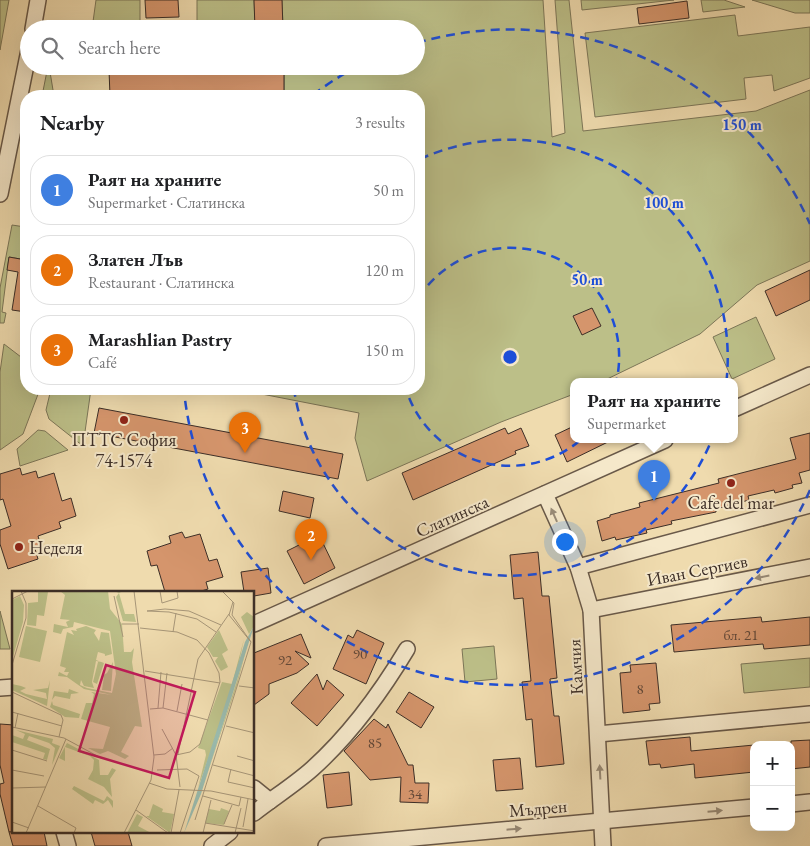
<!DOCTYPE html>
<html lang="en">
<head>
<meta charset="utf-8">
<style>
	body { margin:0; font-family:"EB Garamond",serif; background:#f2f2f2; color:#202124 }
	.controls { position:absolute; right:15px; bottom:15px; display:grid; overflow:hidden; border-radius:10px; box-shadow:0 5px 20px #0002 }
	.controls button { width:45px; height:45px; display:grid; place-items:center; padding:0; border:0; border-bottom:1px solid #e0e0e0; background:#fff; color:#202124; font:25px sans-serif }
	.you { position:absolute; left:564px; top:541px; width:18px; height:18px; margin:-12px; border:4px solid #fff; border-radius:50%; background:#1a73e8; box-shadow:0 0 0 8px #1a73e833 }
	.badge { display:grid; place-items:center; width:32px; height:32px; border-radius:50%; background:#8f2418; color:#fff; font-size:16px; font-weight:700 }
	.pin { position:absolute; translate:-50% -41px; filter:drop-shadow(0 1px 2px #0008) }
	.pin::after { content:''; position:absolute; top:26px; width:18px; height:15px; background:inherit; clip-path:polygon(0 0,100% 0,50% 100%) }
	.popup { position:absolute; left:570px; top:378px; width:168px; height:65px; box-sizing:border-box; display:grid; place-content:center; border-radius:10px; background:#fff; filter:drop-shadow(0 1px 4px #0005); font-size:16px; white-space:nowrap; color:#757577 }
	.popup b { font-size:19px; color:#202124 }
	.popup::after { content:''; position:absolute; left:50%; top:100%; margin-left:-10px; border:10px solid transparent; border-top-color:#fff }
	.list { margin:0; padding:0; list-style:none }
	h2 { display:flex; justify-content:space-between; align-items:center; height:65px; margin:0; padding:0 20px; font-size:21px }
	h2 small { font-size:16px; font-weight:400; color:#757577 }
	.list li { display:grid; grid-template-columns:32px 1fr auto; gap:15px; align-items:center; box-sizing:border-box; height:70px; margin:0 10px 10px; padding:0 10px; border:1px solid #e0e0e0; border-radius:20px }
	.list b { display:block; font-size:19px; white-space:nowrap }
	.list p { margin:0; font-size:16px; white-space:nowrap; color:#757577 }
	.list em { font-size:16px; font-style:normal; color:#757577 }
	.icon { flex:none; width:28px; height:28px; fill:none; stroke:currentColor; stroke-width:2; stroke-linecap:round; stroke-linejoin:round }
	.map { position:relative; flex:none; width:810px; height:846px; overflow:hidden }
	.search { position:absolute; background:#fff; box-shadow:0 5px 20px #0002; left:20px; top:20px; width:405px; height:55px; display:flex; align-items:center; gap:12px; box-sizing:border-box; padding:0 18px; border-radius:28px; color:#757577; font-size:19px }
	.panel { position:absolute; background:#fff; box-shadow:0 5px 20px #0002; left:20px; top:90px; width:405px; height:305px; border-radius:20px }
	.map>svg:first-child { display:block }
</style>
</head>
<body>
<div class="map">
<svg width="810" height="846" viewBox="0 0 810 846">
	<rect width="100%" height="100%" fill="#efdbae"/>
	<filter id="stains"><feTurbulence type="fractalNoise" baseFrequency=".004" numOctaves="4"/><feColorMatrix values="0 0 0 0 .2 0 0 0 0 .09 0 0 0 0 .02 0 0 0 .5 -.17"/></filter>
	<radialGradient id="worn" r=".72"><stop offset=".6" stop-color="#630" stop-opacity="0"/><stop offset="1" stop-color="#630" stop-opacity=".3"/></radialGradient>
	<!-- green -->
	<g fill="#bcbf88" stroke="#7c7658">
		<path d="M0 0H9L0 50Z"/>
		<path d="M96 0H140V23L92 29Z"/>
		<path d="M197 0H254L255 23 197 25Z"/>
		<path d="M282 0H543L552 137 565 133 555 0H569L583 131 756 111 810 90V261L757 285 700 334 601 382H574V394L501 422 367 481 355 438 359 413 236 389H419V96H284V66H416V29H283Z"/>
		<path d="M581 0H674L582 10Z"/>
		<path d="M701 0H724L745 7 703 12Z"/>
		<path d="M752 0H810V13H795Z"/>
		<path d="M735 15 738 36 810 27V78L774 91 772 75 744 78 746 99 595 117 585 33Z"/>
		<path d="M48 66H49L54 96H42Z"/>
		<path d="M12 225 25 227 26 230V260L9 257 2 312 6 313 4 323H0V288Z"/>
		<path d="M756 317 775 359 732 379 713 337Z"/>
		<path d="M26 331V389H40L23 434 0 450V372L4 344 21 357Z"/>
		<path d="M51 389H91L83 446 49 419 46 410Z"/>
		<path d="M38 430 45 431 68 450 20 466 17 449Z"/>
		<path d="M0 611 10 649H0Z"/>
		<path d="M494 646 497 679 465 682 462 649Z"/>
		<path d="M810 658V687L744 693 741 664Z"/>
	</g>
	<!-- building -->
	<g fill="#d5956c" stroke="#3c2e27">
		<path d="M145 0H178L179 17 146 18Z"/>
		<path d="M254 0H282L283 29H255Z"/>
		<path d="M687 1 689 18 639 24 637 8Z"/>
		<path d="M147 66H284V96H257V94L110 96 109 70 147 68Z"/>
		<path d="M9 257 26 260V312L12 310 18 272 7 270Z"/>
		<path d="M810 270V300L776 316 765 291Z"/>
		<path d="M592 308 601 326 582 335 573 316Z"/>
		<path d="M99 408 343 454 338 479 94 433Z"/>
		<path d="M574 426V440H612L567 462 555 435Z"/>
		<path d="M505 428 508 434 521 428 529 446 515 451 516 454 413 500 402 473Z"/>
		<path d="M810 433V470L799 473 802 483 792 485 793 488 775 493 774 490 748 496 749 500 716 509V512L671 521 672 524 646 530 647 533 616 540 615 537 602 541 597 521 610 517V515L640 507 639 503 719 483 718 479 796 459 790 438Z"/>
		<path d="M20 468 22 475 36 471 38 478 54 473 62 501 71 498 76 516 59 522 61 528 38 536 41 547 35 549 38 559 8 569 0 544V530L11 526 3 499 0 500V474Z"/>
		<path d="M283 491 314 498 310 518 279 511Z"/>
		<path d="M182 532 185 538 200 534 209 561 217 559 223 577 206 582 208 589 198 592H165L157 565 151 566 147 551 171 543 169 536Z"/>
		<path d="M319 535 335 568 304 584 287 551Z"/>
		<path d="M538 552 542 596H549L557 678 550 679 554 716H559L564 764 536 767 532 719 526 720 522 682 531 681 523 598 514 599 510 555Z"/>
		<path d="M268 568 271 593 254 596V592H244L241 572Z"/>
		<path d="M761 617 762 622 810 617V645L764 649 763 644 674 652 671 625Z"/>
		<path d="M357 630 384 643 366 684 333 669 348 635 353 638Z"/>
		<path d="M301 634 311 658 295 651 309 664 297 673 269 684V694L254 705V653Z"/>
		<path d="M656 663 660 703 649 704 650 710 623 713 620 673 631 672 630 665Z"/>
		<path d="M317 674 323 690 327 680 344 695 317 726 291 703Z"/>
		<path d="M409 692 434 707 421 728 396 712Z"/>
		<path d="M374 719 386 728 388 724 408 765H413L415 783H429L428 803 400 802 401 777 370 780 344 751Z"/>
		<path d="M0 724 14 725V832H9L0 794V784L4 783 0 765Z"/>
		<path d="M690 737 691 751 754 745V772L695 778 694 764 661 768 660 764 649 765 646 741Z"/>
		<path d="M810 740V767L791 769V741Z"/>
		<path d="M520 758 523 789 496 791 493 760Z"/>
		<path d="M349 772 352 805 327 808 323 775Z"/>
		<path d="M9 832H44L47 846H13Z"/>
		<path d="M91 832H128L132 846H95Z"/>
	</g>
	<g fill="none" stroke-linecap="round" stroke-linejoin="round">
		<!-- minor casing -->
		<g stroke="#695949" stroke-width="18">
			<g id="minor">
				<path d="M33 29 38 0"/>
				<path d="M0 194 29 50"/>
				<path d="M734 409 810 375"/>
				<path d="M545 494 578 567 591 610 603 846"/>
				<path d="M578 567 810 505"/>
				<path d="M591 610 810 567"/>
				<path d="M254 624 665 440"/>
				<path d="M0 688 14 687"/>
				<path d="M598 734 810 714"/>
				<path d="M254 788 270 801"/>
				<path d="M791 804 810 802"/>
				<path d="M254 813C273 798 294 785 312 769 351 734 380 694 407 649"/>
				<path d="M64 832 68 846"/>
				<path d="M212 846 230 832"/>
				<path d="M326 846 754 807"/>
			</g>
		</g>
		<!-- minor -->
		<use href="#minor" stroke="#f5e8ca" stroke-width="15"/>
	</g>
	<!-- one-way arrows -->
	<defs><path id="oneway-solid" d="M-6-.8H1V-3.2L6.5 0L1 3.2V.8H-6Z" transform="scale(1.25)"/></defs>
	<g fill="#988b78">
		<use href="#oneway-solid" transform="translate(554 515) rotate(-114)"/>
		<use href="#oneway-solid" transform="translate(762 577) rotate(169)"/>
		<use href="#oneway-solid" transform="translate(600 772) rotate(-93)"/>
		<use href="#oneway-solid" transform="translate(715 811) rotate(-5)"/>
		<use href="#oneway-solid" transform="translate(514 829) rotate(-5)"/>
	</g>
	<!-- distance rings -->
	<g fill="none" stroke="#1d4ed8" stroke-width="2.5" stroke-dasharray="9 6">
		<path d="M419 297A109 109 0 1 1 406 389"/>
		<path d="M420 159A218 218 0 1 1 294 389"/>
		<path d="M810 490A328 328 0 0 1 184 391M313 95A328 328 0 0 1 356 67M417 43A328 328 0 0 1 810 224"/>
	</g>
	<!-- markers -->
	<g fill="#8f2418" stroke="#f5e8ca" stroke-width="2">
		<circle cx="124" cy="420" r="5"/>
		<circle cx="731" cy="483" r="5"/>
		<circle cx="19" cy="547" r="5"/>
	</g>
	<g text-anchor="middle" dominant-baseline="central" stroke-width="4" stroke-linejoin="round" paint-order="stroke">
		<!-- number labels -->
		<g font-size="15" fill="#624838">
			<text x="741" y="634">бл. 21</text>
			<text x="360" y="653">90</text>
			<text x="285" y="659">92</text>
			<text x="640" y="688">8</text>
			<text x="375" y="742">85</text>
			<text x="415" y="793">34</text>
		</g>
		<!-- poi labels -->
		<g font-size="18" fill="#3c2e27" stroke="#f5e8ca">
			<text x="124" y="439">ПТТС София<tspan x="124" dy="21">74-1574</tspan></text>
			<text x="731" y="502">Cafe del mar</text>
			<text x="29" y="547" text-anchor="start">Неделя</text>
		</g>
		<!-- street labels -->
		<g font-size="18" fill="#3c2e27" stroke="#f5e8ca">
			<text transform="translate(452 516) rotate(-24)">Слатинска</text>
			<text transform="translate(697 570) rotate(-11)">Иван Сергиев</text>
			<text transform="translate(575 667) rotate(-93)">Камчия</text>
			<text transform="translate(538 808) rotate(-5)">Мъдрен</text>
		</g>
	</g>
	<!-- overview -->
	<g transform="translate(12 591)">
		<rect width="242" height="242" fill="#efdbae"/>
		<path d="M26 0H40L36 1 32 25 25 24 24 35 15 34 16 12 26 11ZM48 0H96L98 18 110 33 112 61H119L122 57 120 71 130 136 123 135 109 161 117 165 113 168 96 160 88 163 76 157 91 158 98 136 69 128 74 112H80L82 103 79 101 100 104 72 98 55 86 46 85 47 81 55 85 57 81H52L54 77 48 75 55 41 62 44 59 39 65 40 64 38 74 35 84 39 82 42 87 50 89 41 97 42 100 63 93 65 92 53 93 63 86 61 84 69 92 72 85 93 81 91 86 71H89L84 70 80 91 82 97 72 95 69 89 68 94 75 97 100 102 104 83 98 40 62 31 61 36 51 38 49 43 41 41 42 33 56 36 54 31 58 29 48 28 53 4ZM102 0H111L107 2 113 23H122L124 31 111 30 104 6 107 2ZM8 5 12 14 11 31 0 69V9ZM235 21 242 26V35L237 43 229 26ZM14 35 35 40 28 71 7 66ZM207 39 216 59 210 63 216 76 209 80 203 70 206 66H201L195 56ZM232 48 223 90 186 197 194 164 193 159 186 157 210 91 220 93ZM236 51 225 94 190 198 225 90ZM101 71 99 100 90 99 92 85 85 98 90 85 95 82ZM38 89 35 115 0 99V93L9 95 14 97 8 100 14 103 35 108 34 102 21 99 36 97ZM57 98 67 102 59 103 58 108 43 105 40 109 42 100 56 102ZM40 110 41 114 68 123 67 127 53 126 38 116ZM4 139 41 148 40 152 48 155 40 174 43 157 37 152 17 145 15 149 38 158 35 169 31 168 33 162 0 151V144L11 148 13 143ZM55 152 87 169 88 184H96L100 177 104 179 98 188 100 206 92 196 76 188 81 179 82 169 78 165 53 156V170L47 167ZM62 195 92 210 95 205 99 208 101 210V217L96 209 91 213 83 209 81 213 60 198ZM141 213 151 218 150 221 162 223 158 242 134 225H137ZM209 217 217 220 212 234 193 232 197 218 208 220ZM125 223 131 226 126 235 139 242H115Z" fill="#bcbf88"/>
		<path d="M242 35 189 203 172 242 233 51Z" fill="#9abbae"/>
		<path fill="none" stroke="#a79678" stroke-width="1" d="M148 0 150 12 166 7 165 0M102 5 111 46M0 8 16 0M221 11 217 24 239 51M135 20 153 18 177 20 209 34M135 20 157 21 185 28 204 41M110 33H127M128 37 165 41 185 49 197 62 207 82 208 91 188 153 178 161 164 164M161 41 164 22M0 74 14 27V12L9 0M133 80 208 92M227 95 243 97M0 101 49 124 51 129 47 146M146 117 149 81M151 117 155 82M138 118 151 117 196 129M165 120 170 93M0 121 50 135M214 135 243 142M0 136 52 147 89 167M3 137 6 122M150 138 164 164 168 196M0 159 35 170M166 163 186 68 217 23M142 164 153 163 161 157M225 165 243 170M201 174 243 185M219 178 216 191 243 197M0 179 32 185M145 179 175 178 187 185 168 242M137 192 155 198 199 200 243 209M0 197 34 196M191 205 227 215 229 206M26 215 64 237 62 242M124 219 156 242M183 229 239 51 220 24 222 12 210 0M0 231 17 237M193 232 243 240M212 233 220 214M231 236 236 208M14 242 54 148M112 242 139 189 142 166 122 0M159 242 167 199M191 242 199 209M223 242 229 217"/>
		<path fill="#c2185b" fill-opacity="0.15" stroke="#c2185b" stroke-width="2.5" d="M94 74 183 101 157 187 67 160Z"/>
		<rect width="242" height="242" fill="none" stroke="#3c2e27" stroke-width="2.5"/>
	</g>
	<circle cx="510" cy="357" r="8" fill="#1d4ed8" stroke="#f5e8ca" stroke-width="2.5"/>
	<g font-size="15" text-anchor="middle" font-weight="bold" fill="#1d4ed8" stroke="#f5e8ca" stroke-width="4" stroke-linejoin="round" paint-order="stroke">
		<text x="742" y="130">150 m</text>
		<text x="664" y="208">100 m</text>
		<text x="587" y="285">50 m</text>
	</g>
	<rect width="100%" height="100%" filter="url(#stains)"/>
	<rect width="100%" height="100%" fill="url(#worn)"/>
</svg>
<div class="controls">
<button>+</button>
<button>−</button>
</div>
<div class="you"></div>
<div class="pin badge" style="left:654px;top:501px;background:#3f7fe0">1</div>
<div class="popup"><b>Раят на храните</b>Supermarket</div>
<div class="pin badge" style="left:311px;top:560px;background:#e8710a">2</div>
<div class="pin badge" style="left:245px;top:453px;background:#e8710a">3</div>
<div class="search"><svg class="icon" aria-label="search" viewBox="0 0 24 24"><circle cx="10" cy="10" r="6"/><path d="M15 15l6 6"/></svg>Search here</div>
<section class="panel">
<h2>Nearby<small>3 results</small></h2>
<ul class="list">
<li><span class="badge" style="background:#3f7fe0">1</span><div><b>Раят на храните</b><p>Supermarket · Слатинска</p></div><em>50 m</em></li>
<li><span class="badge" style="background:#e8710a">2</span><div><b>Златен Лъв</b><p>Restaurant · Слатинска</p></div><em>120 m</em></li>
<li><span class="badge" style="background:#e8710a">3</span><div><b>Marashlian Pastry</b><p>Café</p></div><em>150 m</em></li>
</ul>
</section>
</div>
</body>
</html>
